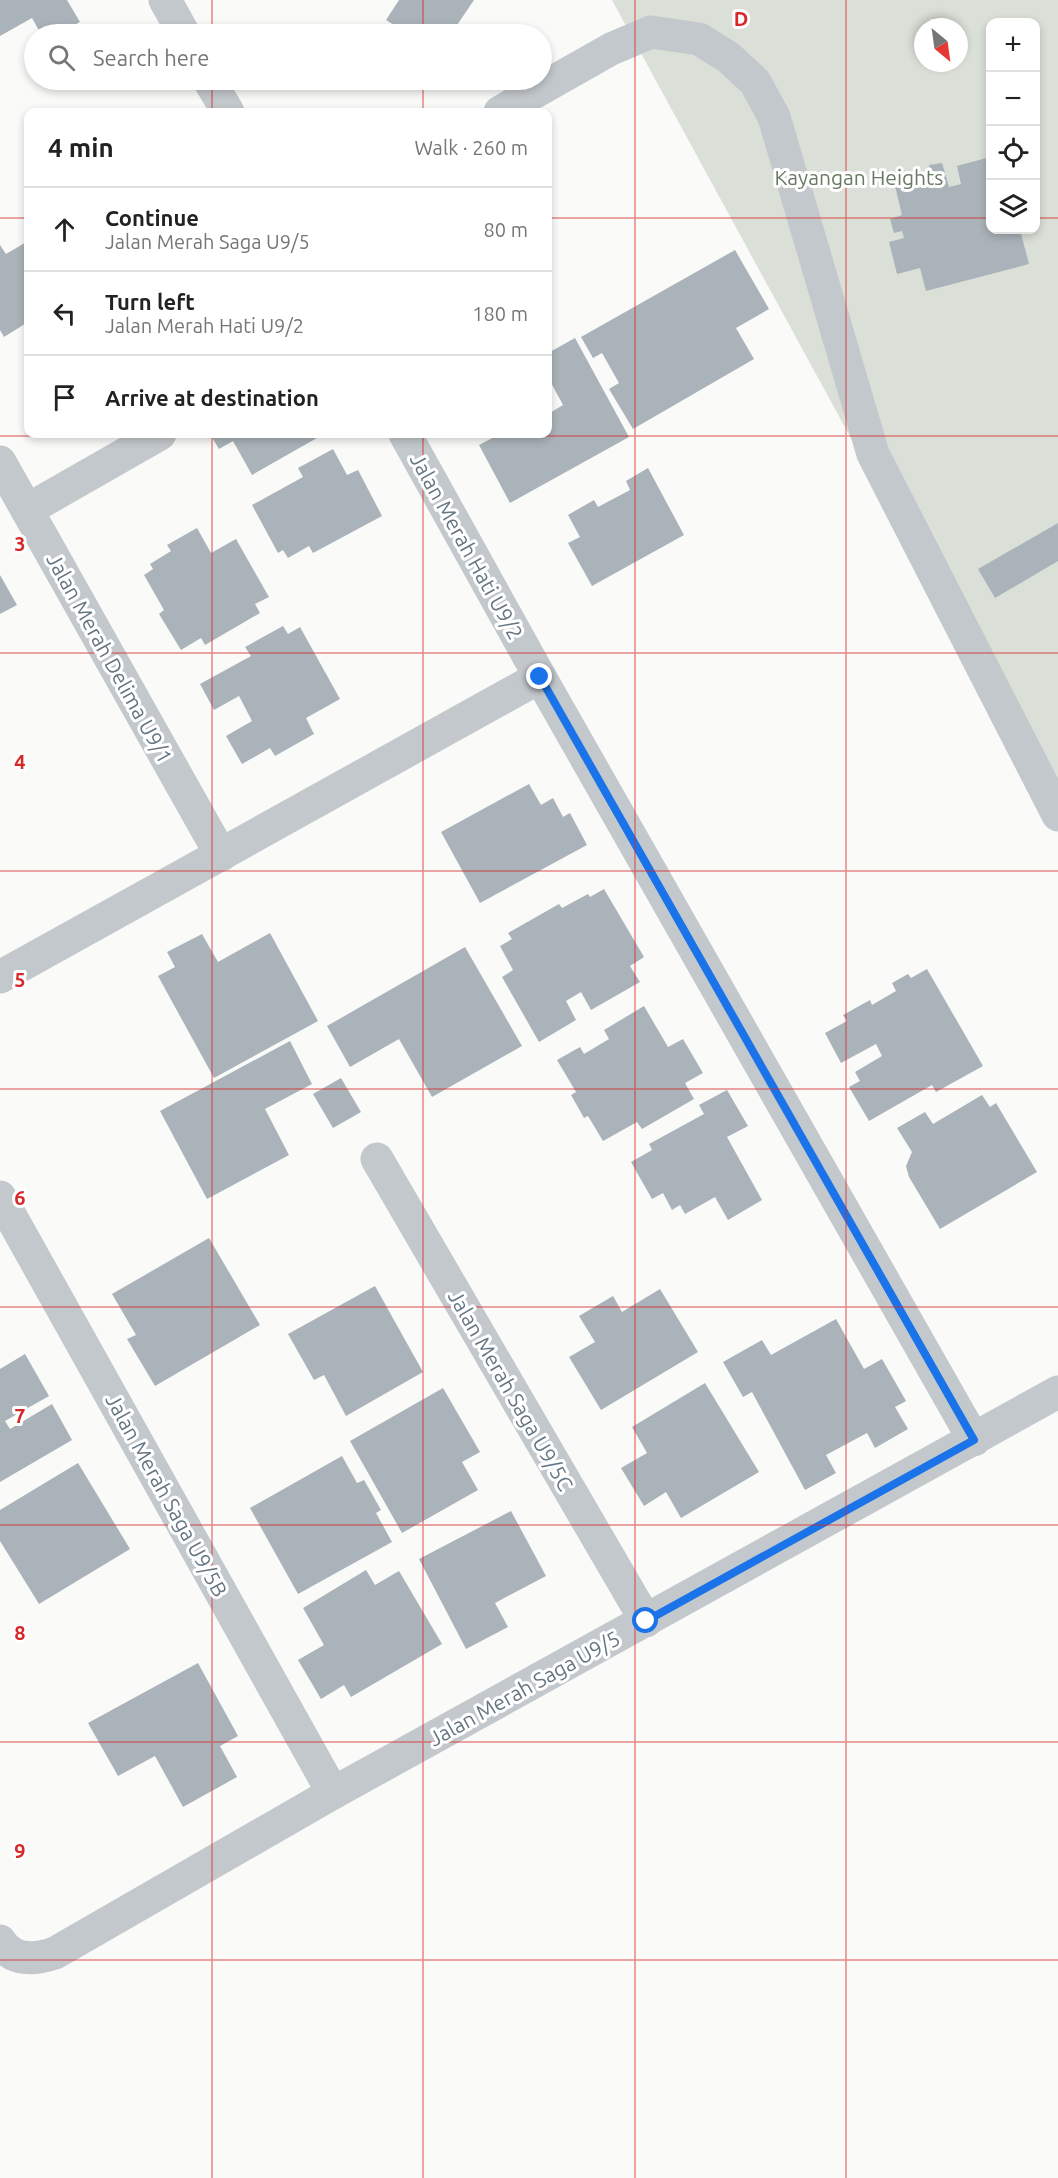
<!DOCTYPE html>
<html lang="en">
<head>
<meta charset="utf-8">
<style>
	body { margin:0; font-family:Ubuntu,sans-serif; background:#f6f6f6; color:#222 }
	.controls { position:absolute; right:18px; top:18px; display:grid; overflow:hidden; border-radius:12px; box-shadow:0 3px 9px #0003 }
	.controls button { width:54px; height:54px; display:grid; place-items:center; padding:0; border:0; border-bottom:2px solid #e0e0e0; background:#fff; color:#222; font:30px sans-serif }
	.compass { position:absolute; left:914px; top:18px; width:54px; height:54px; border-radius:50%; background:#fff; box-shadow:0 3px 9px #0003; rotate:151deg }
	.stop { position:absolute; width:18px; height:18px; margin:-14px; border:4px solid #1a73e8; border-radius:50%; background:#fff }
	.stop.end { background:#1a73e8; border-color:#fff; box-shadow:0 2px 6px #0008 }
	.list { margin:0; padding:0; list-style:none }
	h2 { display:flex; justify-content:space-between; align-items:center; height:78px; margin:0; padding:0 24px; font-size:26px }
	h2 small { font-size:20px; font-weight:400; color:#767676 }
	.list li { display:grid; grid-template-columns:39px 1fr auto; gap:18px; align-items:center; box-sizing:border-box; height:84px; padding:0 24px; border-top:2px solid #e0e0e0 }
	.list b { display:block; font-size:22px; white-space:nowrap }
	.list p { margin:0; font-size:20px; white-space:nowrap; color:#767676 }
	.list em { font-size:20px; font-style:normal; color:#767676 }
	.icon { flex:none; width:33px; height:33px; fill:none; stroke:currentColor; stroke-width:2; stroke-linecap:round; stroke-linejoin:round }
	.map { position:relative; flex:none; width:1058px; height:2178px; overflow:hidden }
	.search { position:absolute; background:#fff; box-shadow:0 3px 9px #0003; left:24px; top:24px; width:528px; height:66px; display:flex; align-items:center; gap:15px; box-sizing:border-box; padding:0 21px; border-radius:33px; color:#767676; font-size:22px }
	.panel { position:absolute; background:#fff; box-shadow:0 3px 9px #0003; left:24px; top:108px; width:528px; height:330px; border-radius:12px }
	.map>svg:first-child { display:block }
</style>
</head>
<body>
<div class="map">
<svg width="1058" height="2178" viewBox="0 0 1058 2178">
	<rect width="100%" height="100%" fill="#fafaf8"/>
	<!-- green -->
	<path fill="#dadfd7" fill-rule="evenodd" d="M612 0H1058V818ZM990 22H1036V230H990ZM923 27H959V63H923Z"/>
	<!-- building -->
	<g fill="#aab3b9">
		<path d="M0 0H67L80 22 57 34H41L32 18 0 36Z"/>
		<path d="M399 0H474L451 34H408L386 20Z"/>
		<path d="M990 157V230H1020L1029 264 926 291 920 268 897 274 889 242 904 238 902 231 894 233 890 219 902 215 895 186 932 176 929 165 942 163 949 187 961 184 957 166Z"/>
		<path d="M28 241V322L4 337 0 330V245L6 254Z"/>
		<path d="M735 250 769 309 736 328 754 359 633 429 609 389 619 383 602 353 593 358 581 337Z"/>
		<path d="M575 338 629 437 510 503 479 445 500 434H548V414L563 405 548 377V353Z"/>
		<path d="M210 434H324L252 475 233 441 219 449Z"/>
		<path d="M333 449 347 475 358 470 382 516 313 553 309 546 288 558 283 550 278 553 252 505 303 477 298 468Z"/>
		<path d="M648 468 684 535 592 586 568 543 580 537 568 515 594 500 598 507 630 490 626 481Z"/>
		<path d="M1058 523V561L995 598 978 569Z"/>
		<path d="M197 528 211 553 236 539 269 597 255 604 260 613 205 645 201 638 181 650 159 614 164 610 144 575 153 569 150 564 171 551 167 545Z"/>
		<path d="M0 575 17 605 0 614Z"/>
		<path d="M283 626 288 634 300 627 340 699 306 718 314 734 275 756 270 748 242 764 226 736 252 721 239 696 214 710 200 684 251 656 245 647Z"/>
		<path d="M529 784 541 805 553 798 563 817 570 813 587 845 480 903 441 832Z"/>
		<path d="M604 889 644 957 630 966 640 982 591 1010 581 992 566 1001 576 1020 539 1042 502 977 513 970 500 946 512 939 508 933 559 904 562 908 588 894 590 897Z"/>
		<path d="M270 933 318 1021 214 1078 158 976 175 967 167 952 202 934 218 962Z"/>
		<path d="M465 947 522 1046 432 1097 399 1039 350 1067 327 1026Z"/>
		<path d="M927 969 983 1066 936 1092 932 1085 869 1121 849 1087 860 1081 855 1072 882 1056 876 1044 841 1063 825 1033 847 1021 843 1015 870 1000 872 1005 896 991 892 983 908 974 911 978Z"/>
		<path d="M644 1006 668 1047 683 1039 703 1073 685 1083 694 1099 642 1129 637 1122 603 1141 588 1116 584 1118 571 1095 576 1092 557 1060 580 1047 584 1054 609 1039 604 1030Z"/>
		<path d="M290 1041 312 1084 265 1109 289 1155 207 1199 160 1111Z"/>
		<path d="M341 1078 361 1112 333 1128 313 1094Z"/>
		<path d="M727 1090 748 1126 727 1137 762 1200 728 1220 715 1197 685 1214 680 1205 672 1210 663 1193 652 1199 631 1162 652 1150 649 1144 704 1114 699 1105Z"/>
		<path d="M982 1095 990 1107 996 1103 1037 1172 940 1229 909 1177 906 1166 912 1152 897 1128 925 1112 933 1124Z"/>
		<path d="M209 1238 260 1325 155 1386 127 1339 136 1335 112 1294Z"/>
		<path d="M375 1286 423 1372 346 1416 324 1375 314 1380 288 1334Z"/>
		<path d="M660 1289 698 1352 601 1410 569 1357 595 1342 579 1316 613 1296 622 1312Z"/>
		<path d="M836 1319 864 1369 882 1359 906 1401 895 1407 908 1429 875 1448 867 1433 826 1455 836 1473 805 1490 752 1392 743 1397 723 1362 762 1340 771 1355Z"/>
		<path d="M25 1354 49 1396 5 1421 10 1429 52 1404 72 1440 0 1482V1369Z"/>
		<path d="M705 1383 759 1472 681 1518 666 1492 644 1506 621 1468 647 1453 632 1427Z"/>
		<path d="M443 1388 480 1452 462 1462 478 1490 402 1533 350 1441Z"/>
		<path d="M342 1456 357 1483 364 1480 381 1510 376 1513 392 1542 298 1594 250 1508Z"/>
		<path d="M78 1463 130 1549 39 1604 0 1541V1510Z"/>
		<path d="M511 1511 546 1576 495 1603 508 1627 466 1649 419 1559Z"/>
		<path d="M366 1570 375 1585 399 1571 442 1644 351 1697 344 1685 321 1699 298 1660 324 1645 303 1608Z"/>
		<path d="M198 1663 238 1736 220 1746 237 1777 183 1807 155 1756 118 1776 88 1723Z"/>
	</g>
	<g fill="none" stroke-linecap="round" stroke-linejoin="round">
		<!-- minor -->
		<g stroke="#c3c8cc" stroke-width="33">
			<path d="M165 0 184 34"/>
			<path d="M209 80 228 112"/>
			<path d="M500 112 611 49 651 32 699 39 728 57 755 82 774 117 873 454 1058 815"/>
			<path d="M405 434 540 677 974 1440"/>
			<path d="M0 462 221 855"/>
			<path d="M27 510 160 434"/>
			<path d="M0 977 540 677"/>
			<path d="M377 1159 646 1621"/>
			<path d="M0 1197 333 1793"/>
			<path d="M0 1941C12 1962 35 1960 55 1953L333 1793 1058 1392"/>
		</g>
	</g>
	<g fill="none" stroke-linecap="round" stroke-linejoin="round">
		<!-- route -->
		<path stroke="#1a73e8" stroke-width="8" d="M540 677 974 1440 646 1621"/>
	</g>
	<!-- grid -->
	<path fill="none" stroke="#d62828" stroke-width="1.5" stroke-opacity="0.55" d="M212 0V34M423 0V34M635 0V2178M846 0V2178M212 80V112M423 80V112M0 218H28M548 218H990M1036 218H1058M212 434V2178M423 434V2178M0 436H1058M0 653H1058M0 871H1058M0 1089H1058M0 1307H1058M0 1525H1058M0 1742H1058M0 1960H1058"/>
	<g text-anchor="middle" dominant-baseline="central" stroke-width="6" stroke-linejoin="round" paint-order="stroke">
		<!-- park labels -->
		<g font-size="21" fill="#687a64" stroke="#fff">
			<text x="859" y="177">Kayangan Heights</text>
		</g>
		<!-- street labels -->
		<g font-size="21" fill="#657683" stroke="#fff">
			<text transform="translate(467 546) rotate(61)">Jalan Merah Hati U9/2</text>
			<text transform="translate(110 658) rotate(61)">Jalan Merah Delima U9/1</text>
			<text transform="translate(511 1390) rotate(60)">Jalan Merah Saga U9/5C</text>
			<text transform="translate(167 1495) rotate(61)">Jalan Merah Saga U9/5B</text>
			<text transform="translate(524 1688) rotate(-29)">Jalan Merah Saga U9/5</text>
		</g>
	</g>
	<g font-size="20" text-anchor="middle" font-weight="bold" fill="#d62828" stroke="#fff" stroke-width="6" stroke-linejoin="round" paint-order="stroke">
		<text x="741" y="26">D</text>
		<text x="20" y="551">3</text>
		<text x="20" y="769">4</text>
		<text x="20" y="987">5</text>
		<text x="20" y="1205">6</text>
		<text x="20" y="1423">7</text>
		<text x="20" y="1640">8</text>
		<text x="20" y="1858">9</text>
	</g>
</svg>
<div class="controls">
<button>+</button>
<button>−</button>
<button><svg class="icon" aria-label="locate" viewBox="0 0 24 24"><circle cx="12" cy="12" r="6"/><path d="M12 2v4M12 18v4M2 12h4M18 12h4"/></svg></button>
<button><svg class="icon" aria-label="layers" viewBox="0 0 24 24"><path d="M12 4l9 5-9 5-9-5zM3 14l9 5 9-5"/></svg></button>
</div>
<svg class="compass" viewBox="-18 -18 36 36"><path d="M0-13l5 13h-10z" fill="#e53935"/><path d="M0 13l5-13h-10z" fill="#767676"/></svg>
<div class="stop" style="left:646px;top:1621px"></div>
<div class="stop end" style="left:540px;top:677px"></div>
<div class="search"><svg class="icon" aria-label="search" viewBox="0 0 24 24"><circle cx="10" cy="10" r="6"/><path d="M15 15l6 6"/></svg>Search here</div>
<section class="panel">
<h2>4 min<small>Walk · 260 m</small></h2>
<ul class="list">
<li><svg class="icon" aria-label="ahead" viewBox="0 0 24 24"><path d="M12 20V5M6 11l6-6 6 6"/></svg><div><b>Continue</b><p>Jalan Merah Saga U9/5</p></div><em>80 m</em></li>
<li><svg class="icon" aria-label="left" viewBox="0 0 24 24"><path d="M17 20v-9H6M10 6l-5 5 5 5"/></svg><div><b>Turn left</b><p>Jalan Merah Hati U9/2</p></div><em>180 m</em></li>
<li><svg class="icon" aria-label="arrive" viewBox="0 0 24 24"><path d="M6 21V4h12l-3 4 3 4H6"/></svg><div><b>Arrive at destination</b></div></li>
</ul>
</section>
</div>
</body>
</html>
